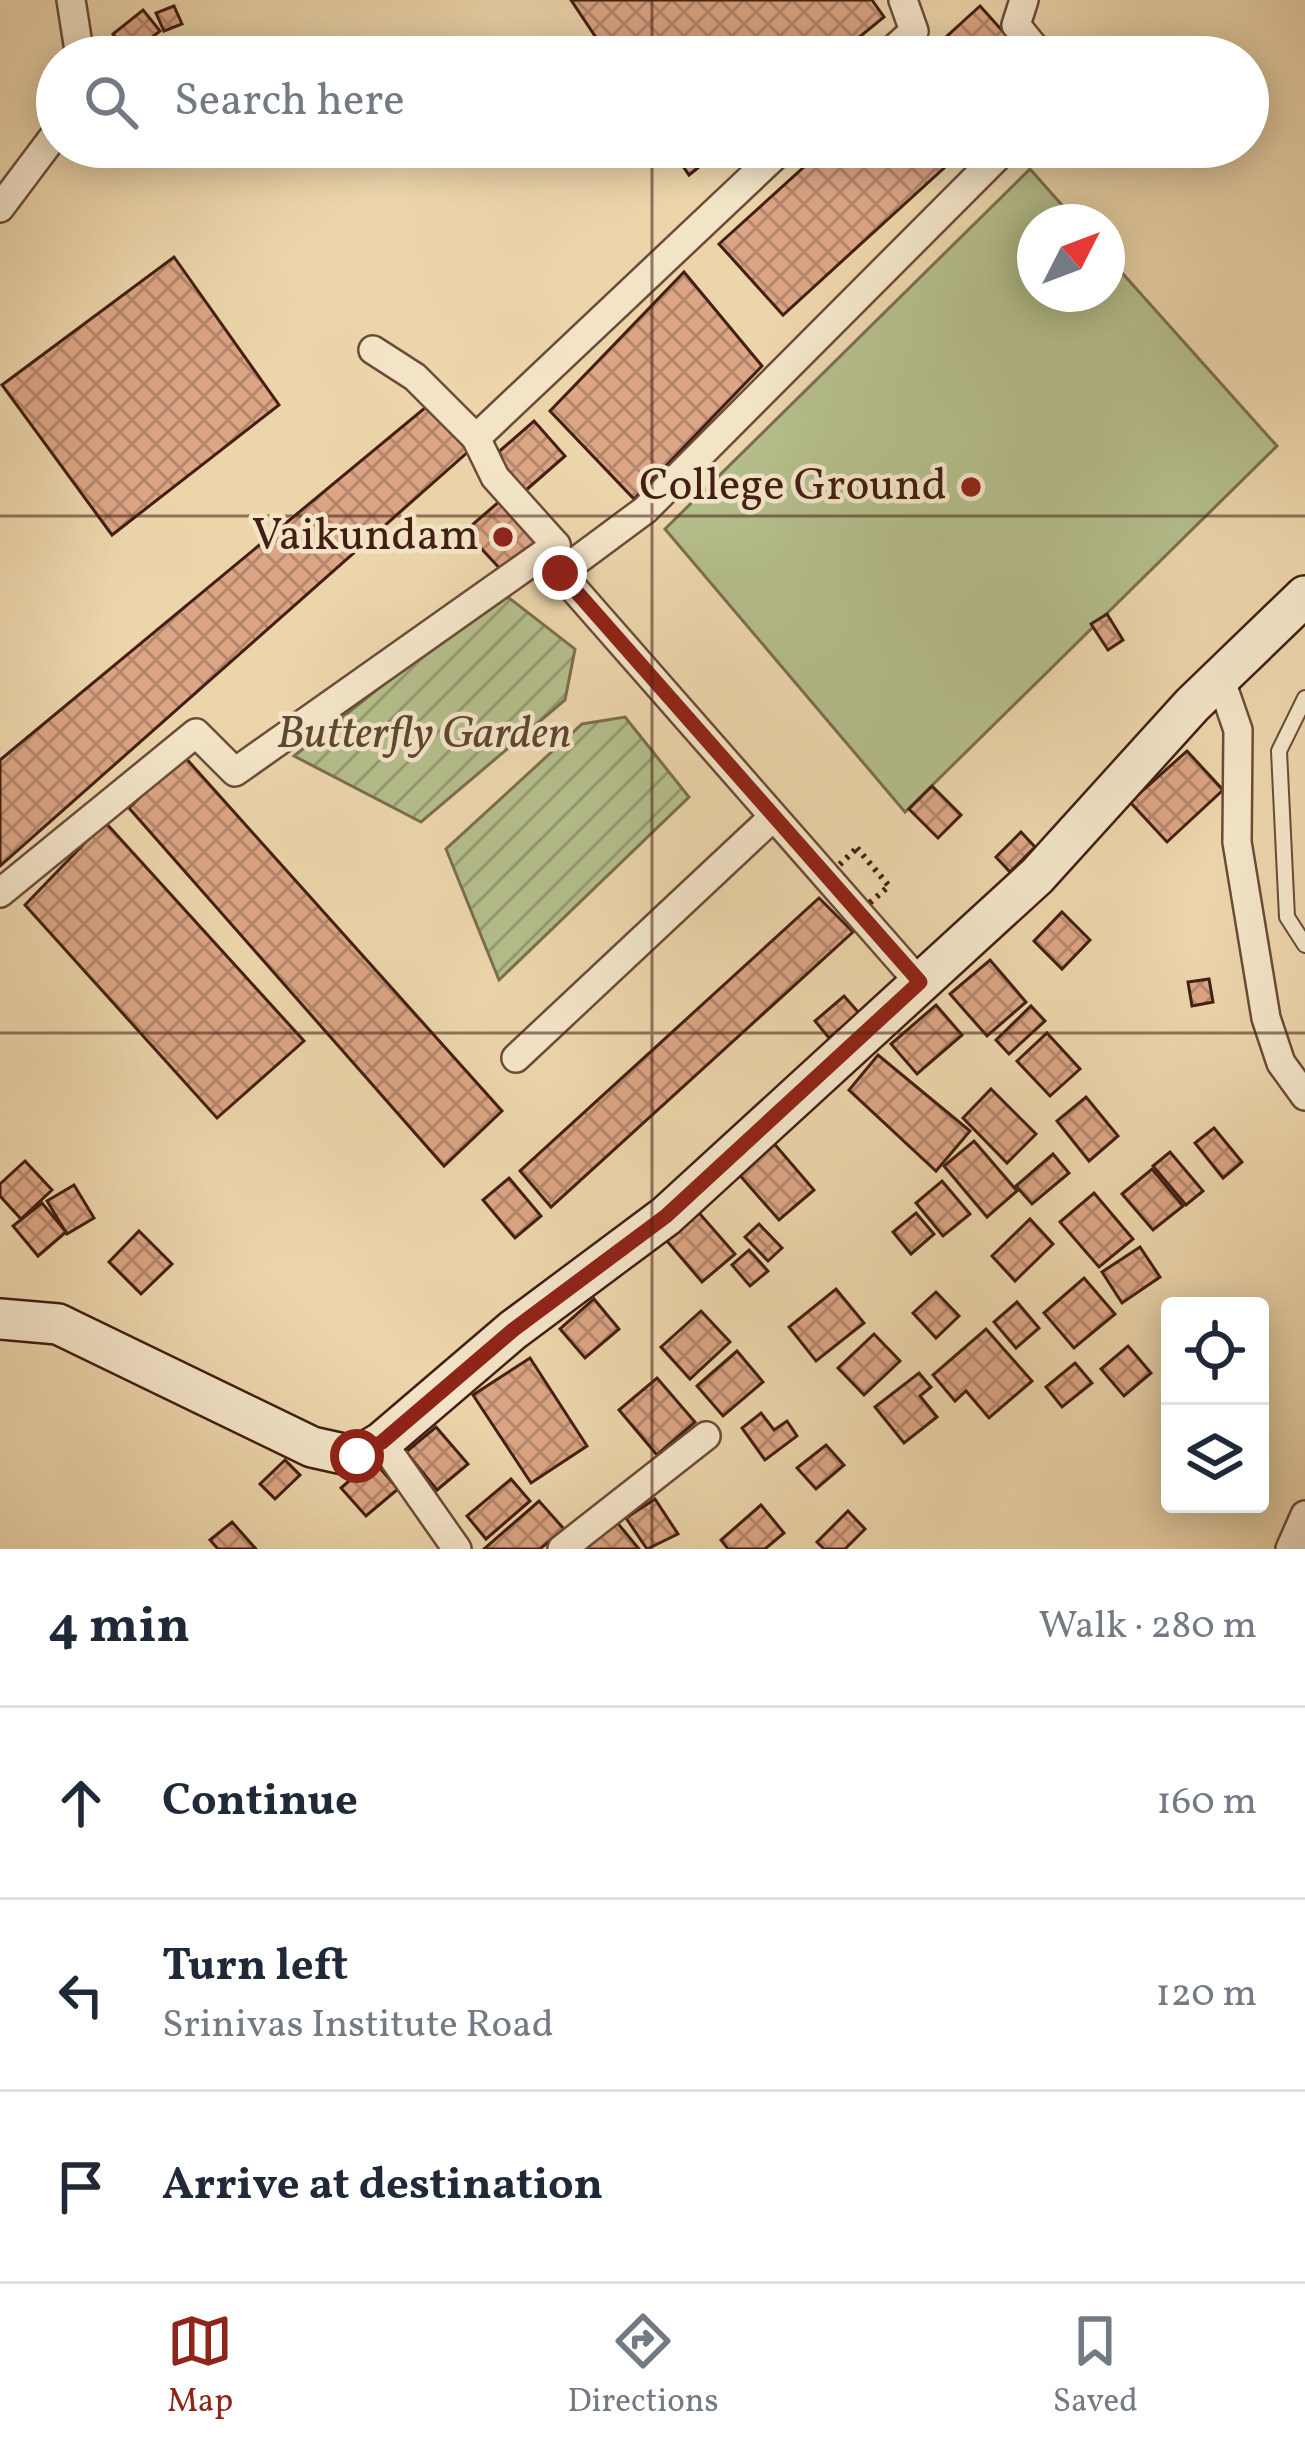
<!DOCTYPE html>
<html lang="en">
<head>
<meta charset="utf-8">
<style>
	body { margin:0; font-family:Vollkorn,serif; background:#f2f2f3; color:#1f2937 }
	.controls { position:absolute; right:36px; bottom:36px; display:grid; overflow:hidden; border-radius:12px; box-shadow:0 6px 30px #0003 }
	.controls button { width:108px; height:108px; display:grid; place-items:center; padding:0; border:0; border-bottom:3px solid #e0e1e3; background:#fff; color:#1f2937; font:60px sans-serif }
	.compass { position:absolute; left:1017px; top:204px; width:108px; height:108px; border-radius:50%; background:#fff; box-shadow:0 6px 30px #0003; rotate:48deg }
	.stop { position:absolute; width:36px; height:36px; margin:-27px; border:9px solid #8f2418; border-radius:50%; background:#fff }
	.stop.end { background:#8f2418; border-color:#fff; box-shadow:0 3px 12px #0008 }
	.list { margin:0; padding:0; list-style:none }
	h2 { display:flex; justify-content:space-between; align-items:center; height:156px; margin:0; padding:0 48px; font-size:51px }
	h2 small { font-size:39px; font-weight:400; color:#747a83 }
	.list li { display:grid; grid-template-columns:78px 1fr auto; gap:36px; align-items:center; box-sizing:border-box; height:192px; padding:0 48px; border-top:3px solid #e0e1e3 }
	.list b { display:block; font-size:45px; white-space:nowrap }
	.list p { margin:0; font-size:39px; white-space:nowrap; color:#747a83 }
	.list em { font-size:39px; font-style:normal; color:#747a83 }
	.icon { flex:none; width:66px; height:66px; fill:none; stroke:currentColor; stroke-width:2; stroke-linecap:round; stroke-linejoin:round }
	.map { position:relative; flex:none; width:1305px; height:1549px; overflow:hidden }
	.search { position:absolute; background:#fff; box-shadow:0 6px 30px #0003; left:36px; right:36px; top:36px; height:132px; display:flex; align-items:center; gap:30px; box-sizing:border-box; padding:0 42px; border-radius:66px; color:#747a83; font-size:45px }
	.sheet { height:732px; background:#fff }
	nav { display:flex; justify-content:space-around; align-items:center; box-sizing:border-box; height:168px; border-top:3px solid #e0e1e3; background:#fff; font-size:33px; color:#747a83 }
	nav a { display:grid; justify-items:center; gap:6px }
	nav .on { color:#8f2418 }
	.map>svg:first-child { display:block }
</style>
</head>
<body>
<div class="map">
<svg width="1305" height="1549" viewBox="0 0 1305 1549">
	<defs>
		<pattern id="garden-furrows" width="10" height="10" patternUnits="userSpaceOnUse" patternTransform="scale(3)"><rect width="10" height="10" fill="#b4be8b"/><path d="M-1 1l2-2M0 10L10 0M9 11l2-2" fill="none" stroke="#949a70"/></pattern>
		<pattern id="building-cross-hatch" width="8" height="8" patternUnits="userSpaceOnUse" patternTransform="scale(3)"><rect width="8" height="8" fill="#dca585"/><path d="M0 0l8 8M0 8l8-8" fill="none" stroke="#b4866b"/></pattern>
	</defs>
	<rect width="100%" height="100%" fill="#ecd5ab"/>
	<filter id="stains"><feTurbulence type="fractalNoise" baseFrequency=".00167" numOctaves="4"/><feColorMatrix values="0 0 0 0 .2 0 0 0 0 .09 0 0 0 0 .02 0 0 0 .5 -.17"/></filter>
	<radialGradient id="worn" r=".72"><stop offset=".6" stop-color="#630" stop-opacity="0"/><stop offset="1" stop-color="#630" stop-opacity=".3"/></radialGradient>
	<!-- garden -->
	<g fill="url(#garden-furrows)" stroke="#7b6e4e" stroke-width="3">
		<path d="M500 591 575 649 565 700 421 822 294 756Z"/>
		<path d="M625 717 689 797 499 980 446 849 582 724Z"/>
	</g>
	<!-- pitch -->
	<path fill="#b4be8b" stroke="#7b6e4e" stroke-width="3" d="M1030 169 1077 222H1035V294H1107V256L1277 446 905 812 665 529Z"/>
	<!-- building -->
	<g fill="url(#building-cross-hatch)" stroke="#421f12" stroke-width="3">
		<path d="M571 0H872L884 17 835 57H609Z"/>
		<path d="M174 6 182 24 164 31 156 13Z"/>
		<path d="M980 6 1026 57H924Z"/>
		<path d="M143 10 160 31 130 55 113 34Z"/>
		<path d="M670 147H724L689 175Z"/>
		<path d="M826 147H967L783 315 719 244Z"/>
		<path d="M174 257 279 405 112 535 2 385Z"/>
		<path d="M684 272 762 366 634 499 550 411Z"/>
		<path d="M426 407 469 451 0 866V760Z"/>
		<path d="M534 421 565 456 525 491 495 455Z"/>
		<path d="M501 500 541 543 504 573 465 531Z"/>
		<path d="M1107 614 1123 640 1108 650 1091 624Z"/>
		<path d="M1187 751 1223 790 1167 842 1130 802Z"/>
		<path d="M183 755 502 1111 444 1166 129 808Z"/>
		<path d="M932 786 961 815 938 838 909 809Z"/>
		<path d="M105 822 304 1041 217 1118 25 905Z"/>
		<path d="M1021 832 1035 847 1010 872 996 857Z"/>
		<path d="M819 898 853 932 551 1207 520 1171Z"/>
		<path d="M1062 912 1090 940 1062 969 1034 941Z"/>
		<path d="M990 960 1026 1002 987 1036 950 994Z"/>
		<path d="M1209 979 1213 1002 1192 1006 1188 982Z"/>
		<path d="M844 996 859 1013 829 1038 815 1021Z"/>
		<path d="M936 1005 962 1035 917 1074 891 1044Z"/>
		<path d="M1031 1006 1045 1021 1009 1054 996 1040Z"/>
		<path d="M1047 1033 1080 1069 1050 1096 1017 1061Z"/>
		<path d="M878 1055 970 1131 936 1171 849 1090Z"/>
		<path d="M991 1089 1036 1134 1007 1163 963 1118Z"/>
		<path d="M1086 1097 1118 1136 1089 1161 1057 1121Z"/>
		<path d="M1214 1128 1242 1162 1223 1178 1195 1143Z"/>
		<path d="M771 1140 814 1190 779 1220 736 1171Z"/>
		<path d="M974 1141 1017 1191 987 1217 944 1166Z"/>
		<path d="M1170 1152 1203 1191 1186 1205 1153 1166Z"/>
		<path d="M1053 1154 1069 1173 1032 1204 1016 1186Z"/>
		<path d="M25 1161 52 1190 21 1219 0 1196V1184Z"/>
		<path d="M1152 1169 1183 1206 1153 1230 1122 1194Z"/>
		<path d="M509 1178 541 1216 515 1238 483 1200Z"/>
		<path d="M942 1181 970 1214 943 1236 916 1203Z"/>
		<path d="M74 1185 94 1218 67 1234 47 1201Z"/>
		<path d="M1094 1193 1133 1239 1099 1267 1060 1222Z"/>
		<path d="M42 1203 66 1232 38 1256 13 1226Z"/>
		<path d="M693 1206 735 1254 702 1282 661 1234Z"/>
		<path d="M916 1213 934 1234 911 1254 893 1232Z"/>
		<path d="M1030 1219 1053 1244 1015 1281 992 1256Z"/>
		<path d="M759 1224 782 1248 768 1261 745 1237Z"/>
		<path d="M139 1231 172 1264 141 1294 109 1262Z"/>
		<path d="M1140 1247 1160 1277 1122 1303 1102 1272Z"/>
		<path d="M749 1250 768 1271 750 1286 732 1265Z"/>
		<path d="M1084 1278 1115 1314 1074 1348 1044 1313Z"/>
		<path d="M836 1289 864 1323 816 1361 789 1327Z"/>
		<path d="M936 1292 959 1316 936 1338 913 1313Z"/>
		<path d="M594 1299 619 1329 585 1358 560 1329Z"/>
		<path d="M1017 1302 1039 1328 1016 1348 994 1322Z"/>
		<path d="M701 1311 730 1342 690 1379 661 1347Z"/>
		<path d="M986 1329 1032 1381 989 1418 966 1391 955 1401 933 1375Z"/>
		<path d="M874 1334 900 1361 864 1395 838 1368Z"/>
		<path d="M1128 1346 1151 1373 1124 1396 1101 1369Z"/>
		<path d="M737 1351 763 1382 723 1416 697 1386Z"/>
		<path d="M530 1358 587 1446 531 1483 473 1395Z"/>
		<path d="M1075 1363 1092 1383 1062 1407 1046 1387Z"/>
		<path d="M919 1373 931 1387 920 1396 937 1417 904 1443 875 1407Z"/>
		<path d="M657 1378 695 1422 657 1455 619 1410Z"/>
		<path d="M761 1413 774 1430 787 1421 797 1436 765 1460 742 1428Z"/>
		<path d="M436 1427 468 1464 437 1490 406 1452Z"/>
		<path d="M826 1445 844 1465 816 1489 797 1468Z"/>
		<path d="M285 1460 300 1475 275 1499 260 1484Z"/>
		<path d="M373 1460 398 1489 366 1516 341 1488Z"/>
		<path d="M511 1479 530 1501 486 1539 467 1516Z"/>
		<path d="M655 1499 678 1534 647 1549 626 1518Z"/>
		<path d="M539 1501 564 1529 540 1549H484Z"/>
		<path d="M761 1505 784 1533 765 1549H728L721 1540Z"/>
		<path d="M848 1511 865 1529 845 1549H824L817 1542Z"/>
		<path d="M615 1520 639 1549H585L583 1546Z"/>
		<path d="M232 1522 256 1549H218L210 1540Z"/>
	</g>
	<g fill="none" stroke-linecap="round" stroke-linejoin="round">
		<!-- lane casing -->
		<g stroke="#6c4c38" stroke-width="18">
			<path id="lane" d="M1305 698 1279 751 1287 917 1305 945"/>
		</g>
		<!-- street casing -->
		<g stroke="#6c4c38" stroke-width="32">
			<g id="street">
				<path d="M71 0 80 57"/>
				<path d="M1024 0 1016 25 1042 57"/>
				<path d="M885 57 914 31 903 0"/>
				<path d="M0 208 57 132"/>
				<path d="M373 350 415 377 476 438"/>
				<path d="M556 545 495 477 476 438 784 147"/>
				<path d="M560 573 645 510 1007 147"/>
				<path d="M1220 678 1238 730 1237 842 1266 1018 1281 1063 1305 1096"/>
				<path d="M0 893 196 733 235 772 556 545 560 573 919 982"/>
				<path d="M516 1058 772 818"/>
				<path d="M382 1442 457 1549"/>
				<path d="M562 1549 706 1436"/>
				<path d="M1290 1549 1305 1515"/>
			</g>
		</g>
		<!-- secondary casing -->
		<g stroke="#421f12" stroke-width="44">
			<path id="secondary" d="M0 1319 58 1324 312 1447 357 1457 382 1442 513 1330 666 1216 1037 876 1192 705 1305 596"/>
		</g>
		<!-- path -->
		<path stroke="#421f12" stroke-width="6" stroke-dasharray="3 6" stroke-linecap="butt" d="M857 848 889 886 866 906 835 869Z"/>
		<!-- lane -->
		<use href="#lane" stroke="#f3e4c8" stroke-width="14"/>
		<!-- street -->
		<use href="#street" stroke="#f3e4c8" stroke-width="27"/>
		<!-- secondary -->
		<use href="#secondary" stroke="#f3e4c8" stroke-width="39"/>
	</g>
	<g fill="none" stroke-linecap="round" stroke-linejoin="round">
		<!-- route -->
		<path stroke="#8f2418" stroke-width="15" d="M357 1456 382 1442 513 1330 666 1216 920 982 560 573"/>
	</g>
	<!-- grid -->
	<path fill="none" stroke="#421f12" stroke-width="3" stroke-opacity="0.55" d="M652 0V57M652 147V1549M0 516H1305M0 1033H1305"/>
	<!-- markers -->
	<g fill="#8f2418" stroke="#f3e4c8" stroke-width="4.5">
		<circle cx="971" cy="487" r="12"/>
		<circle cx="503" cy="537" r="12"/>
	</g>
	<g text-anchor="middle" dominant-baseline="central" stroke-width="9" stroke-linejoin="round" paint-order="stroke">
		<!-- poi labels -->
		<g font-size="45" fill="#421f12" stroke="#f3e4c8" text-anchor="end">
			<text x="947" y="487">College Ground</text>
			<text x="479" y="537">Vaikundam</text>
		</g>
		<!-- park labels -->
		<g font-size="45" font-style="italic" fill="#5e4730" stroke="#f3e4c8">
			<text x="424" y="735">Butterfly Garden</text>
		</g>
	</g>
	<rect width="100%" height="100%" filter="url(#stains)"/>
	<rect width="100%" height="100%" fill="url(#worn)"/>
</svg>
<div class="controls">
<button><svg class="icon" aria-label="locate" viewBox="0 0 24 24"><circle cx="12" cy="12" r="6"/><path d="M12 2v4M12 18v4M2 12h4M18 12h4"/></svg></button>
<button><svg class="icon" aria-label="layers" viewBox="0 0 24 24"><path d="M12 4l9 5-9 5-9-5zM3 14l9 5 9-5"/></svg></button>
</div>
<svg class="compass" viewBox="-18 -18 36 36"><path d="M0-13l5 13h-10z" fill="#e53935"/><path d="M0 13l5-13h-10z" fill="#747a83"/></svg>
<div class="stop" style="left:357px;top:1456px"></div>
<div class="stop end" style="left:560px;top:573px"></div>
<div class="search"><svg class="icon" aria-label="search" viewBox="0 0 24 24"><circle cx="10" cy="10" r="6"/><path d="M15 15l6 6"/></svg>Search here</div>
</div>
<section class="sheet">
<h2>4 min<small>Walk · 280 m</small></h2>
<ul class="list">
<li><svg class="icon" aria-label="ahead" viewBox="0 0 24 24"><path d="M12 20V5M6 11l6-6 6 6"/></svg><div><b>Continue</b></div><em>160 m</em></li>
<li><svg class="icon" aria-label="left" viewBox="0 0 24 24"><path d="M17 20v-9H6M10 6l-5 5 5 5"/></svg><div><b>Turn left</b><p>Srinivas Institute Road</p></div><em>120 m</em></li>
<li><svg class="icon" aria-label="arrive" viewBox="0 0 24 24"><path d="M6 21V4h12l-3 4 3 4H6"/></svg><div><b>Arrive at destination</b></div></li>
</ul>
</section>
<nav>
<a class="on"><svg class="icon" aria-label="map" viewBox="0 0 24 24"><path d="M3 6l6-2 6 2 6-2v14l-6 2-6-2-6 2zM9 4v14M15 6v14"/></svg>Map</a>
<a><svg class="icon" aria-label="directions" viewBox="0 0 24 24"><path d="M12 3l9 9-9 9-9-9zM9 14v-3h6M13 9l2 2-2 2"/></svg>Directions</a>
<a><svg class="icon" aria-label="saved" viewBox="0 0 24 24"><path d="M7 4h10v16l-5-4-5 4z"/></svg>Saved</a>
</nav>
</body>
</html>
